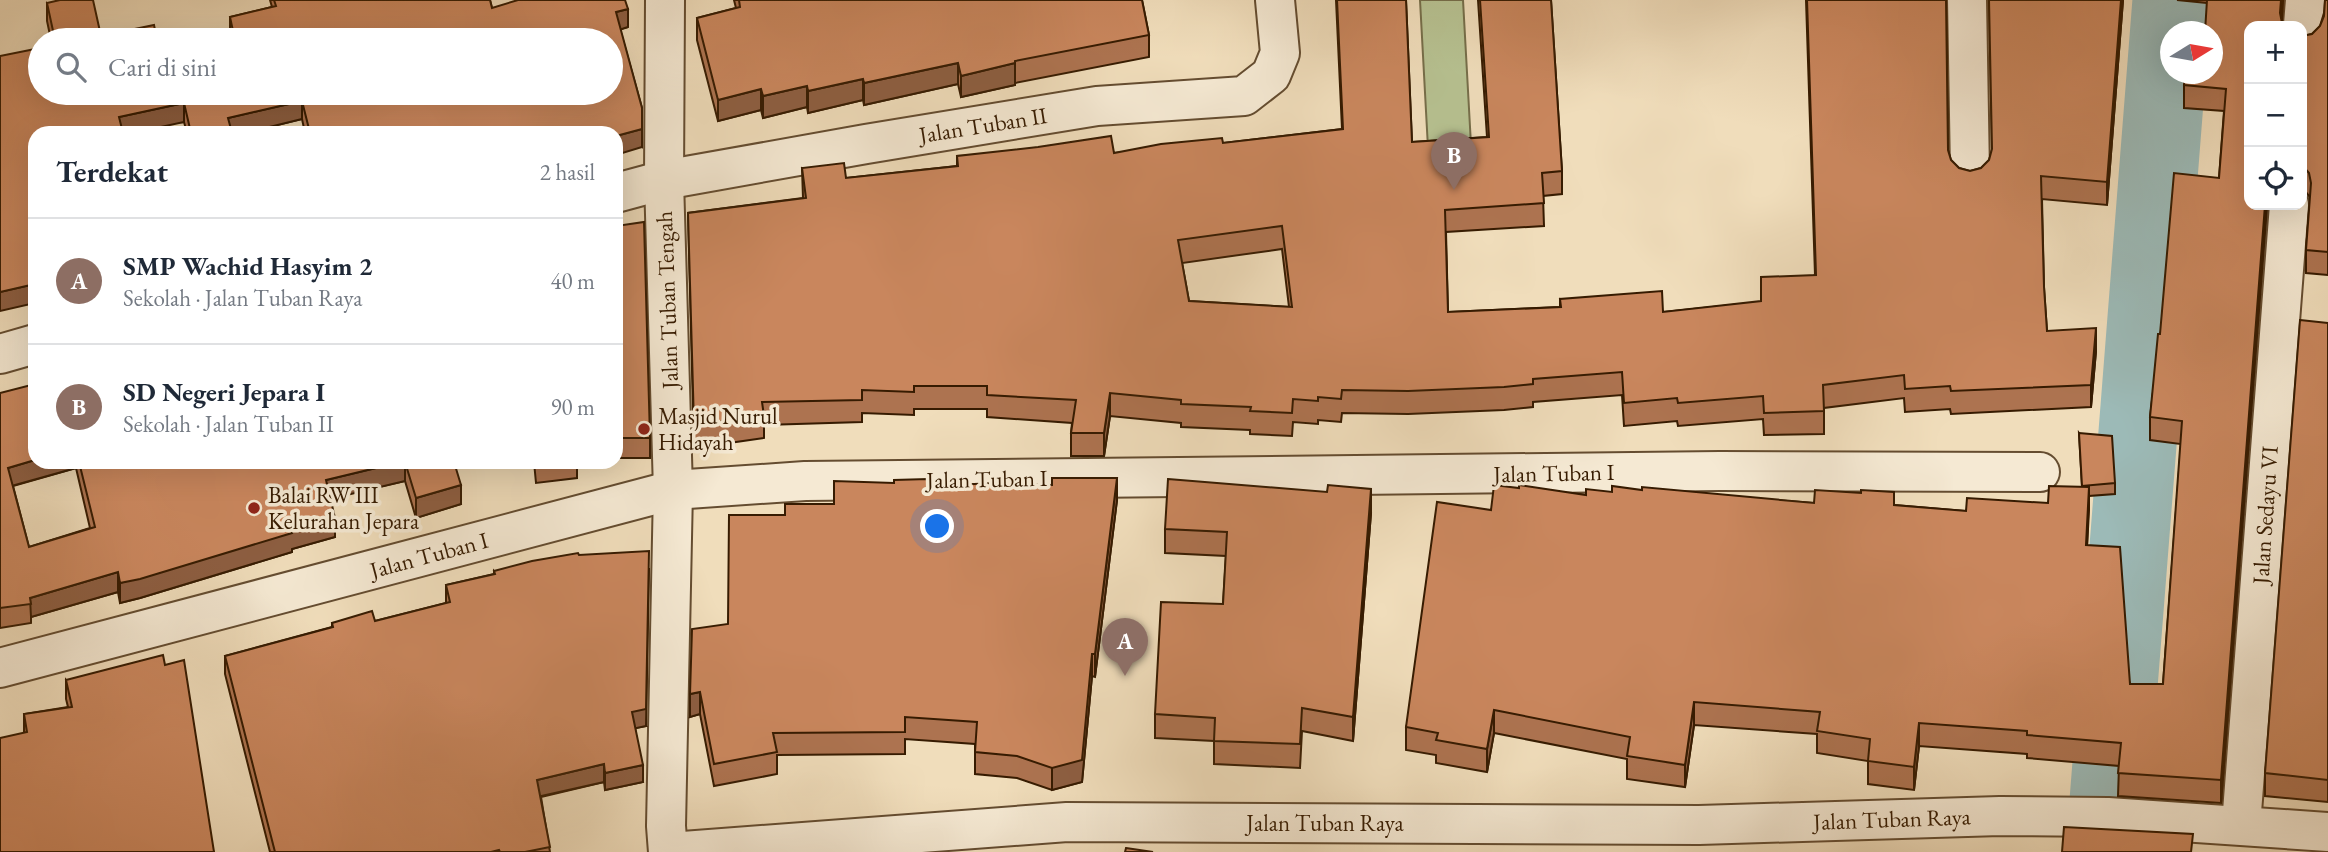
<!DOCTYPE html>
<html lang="id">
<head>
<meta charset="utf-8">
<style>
	body { margin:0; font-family:"EB Garamond",serif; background:#f6f6f7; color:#1f2937 }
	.controls { position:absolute; right:21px; top:21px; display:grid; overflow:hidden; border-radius:14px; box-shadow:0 7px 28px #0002 }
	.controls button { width:63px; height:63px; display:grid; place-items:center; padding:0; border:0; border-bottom:2px solid #e0e1e3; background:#fff; color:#1f2937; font:35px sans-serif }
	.compass { position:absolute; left:2160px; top:21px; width:63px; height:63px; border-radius:50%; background:#fff; box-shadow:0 7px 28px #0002; rotate:79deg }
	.you { position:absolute; left:938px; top:527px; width:24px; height:24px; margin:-18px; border:5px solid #fff; border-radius:50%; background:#1a73e8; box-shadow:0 0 0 10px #1a73e833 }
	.badge { display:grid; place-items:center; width:46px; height:46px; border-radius:50%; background:#111827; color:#fff; font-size:23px; font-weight:700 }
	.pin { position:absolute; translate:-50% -58px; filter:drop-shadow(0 2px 4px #0008) }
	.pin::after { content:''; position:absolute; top:37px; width:24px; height:21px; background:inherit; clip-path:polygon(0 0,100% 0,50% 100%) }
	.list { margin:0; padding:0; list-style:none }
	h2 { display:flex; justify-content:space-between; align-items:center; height:91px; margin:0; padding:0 28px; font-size:30px }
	h2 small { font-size:23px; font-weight:400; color:#747a83 }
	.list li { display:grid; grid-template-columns:46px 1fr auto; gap:21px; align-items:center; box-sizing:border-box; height:126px; padding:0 28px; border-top:2px solid #e0e1e3 }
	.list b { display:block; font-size:26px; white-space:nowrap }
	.list p { margin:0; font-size:23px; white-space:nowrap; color:#747a83 }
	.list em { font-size:23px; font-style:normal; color:#747a83 }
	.icon { flex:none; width:38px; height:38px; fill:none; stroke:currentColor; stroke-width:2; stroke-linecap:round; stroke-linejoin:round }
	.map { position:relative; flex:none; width:2328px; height:852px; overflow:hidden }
	.search { position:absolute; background:#fff; box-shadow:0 7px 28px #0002; left:28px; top:28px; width:595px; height:77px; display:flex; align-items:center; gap:18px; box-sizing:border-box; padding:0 24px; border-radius:38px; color:#747a83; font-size:26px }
	.panel { position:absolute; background:#fff; box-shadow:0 7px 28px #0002; left:28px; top:126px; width:595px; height:343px; border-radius:21px }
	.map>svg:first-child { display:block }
</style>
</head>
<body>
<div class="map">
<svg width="2328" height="852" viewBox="0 0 2328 852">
	<rect width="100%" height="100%" fill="#f0ddbb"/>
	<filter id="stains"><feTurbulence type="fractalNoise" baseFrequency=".00286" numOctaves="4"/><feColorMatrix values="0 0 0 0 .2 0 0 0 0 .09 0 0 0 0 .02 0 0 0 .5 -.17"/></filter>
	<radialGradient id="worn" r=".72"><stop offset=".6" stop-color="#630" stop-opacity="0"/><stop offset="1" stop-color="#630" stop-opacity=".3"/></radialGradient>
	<!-- green -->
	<path fill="#b7c292" stroke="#766e4a" stroke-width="2" d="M1420 0H1463L1471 145 1428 148Z"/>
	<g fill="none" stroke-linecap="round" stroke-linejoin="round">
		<!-- river -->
		<path stroke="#9cbab7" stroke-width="79" d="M2105 852 2172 0"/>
		<!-- minor casing -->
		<g stroke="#644c30" stroke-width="42">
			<g id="minor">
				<path d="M665 0 664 180 673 490 666 826 668 852"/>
				<path d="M1967 0 1970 172"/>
				<path d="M2302 37 2305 0"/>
				<path d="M616 193 664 180 866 144 1097 106 1244 96 1271 75 1280 53 1275 0"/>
				<path d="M0 354 35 344"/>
				<path d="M0 668 673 490 805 481 1720 471 2040 472"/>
				<path d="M2241 825 2289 205"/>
				<path d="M670 852 1067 822 1699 825 2000 816 2108 817 2328 832"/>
			</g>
		</g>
		<!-- minor -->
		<use href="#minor" stroke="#f5e9d3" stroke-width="38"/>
	</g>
	<!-- wall -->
	<g fill="#ad7350" stroke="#361b01" stroke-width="2" fill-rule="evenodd">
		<path d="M270 0H490L492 8 628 27 620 29 642 108V147L616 133H305L302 119 245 133H187L184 122 35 133 40 93 230 32V17L272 7Z"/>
		<path d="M734 0H1142L1149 35V57L1015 83V85L961 97 958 84 864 105 863 100 808 113 807 107 763 118 761 110 718 121 697 40V18L736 8Z"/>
		<path d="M1336 0H1406L1412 142 1487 137 1478 0H1551L1562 171V194L1543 196 1544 226 1446 232 1448 312 1560 307V299L1663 312 1761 302 1815 275 1806 0H1946L1948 150 1951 160 1959 168 1970 171 1981 168 1989 160 1992 150 1989 0H2123L2107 205 2042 199 2044 287 2047 331 2096 351 2091 407 1951 414 1950 409 1905 412 1904 398 1824 408V434L1764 435 1763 419 1678 426 1677 421 1624 426 1622 395 1533 402V407L1504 410 1408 414 1342 413 1341 422 1318 420V424L1293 422 1292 436 1250 434V430L1181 427V423L1110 416 1104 456H1071V433L1072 423 987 417V409H914V415L862 413V422L764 425V438L694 448 688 213 803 198 802 168 846 178 957 166V156L1114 153 1223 143 1342 129ZM1282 249 1289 307 1189 301 1182 263Z"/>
		<path d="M2177 0H2283L2282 20 2249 205H2267L2221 803 2118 796 2119 766 2027 758V754L1919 746 1914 790 1868 784V761L1817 753V734L1694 725 1685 787 1627 779V759L1494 733 1487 772 1436 763V755L1406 750V727L1491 510 1519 488 1586 495 1642 490 1814 503 1894 505 1966 511 2048 503 2082 487 2079 433 2115 483V494L2089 496 2087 545 2130 684H2163L2181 444 2150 440V417L2160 334 2219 178 2224 111 2184 108V85L2213 74 2207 3Z"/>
		<path d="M2328 0V275L2306 273V250L2310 199 2309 196 2302 187V36L2312 34 2320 26Z"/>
		<path d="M47 3 101 36 157 40H51L47 21Z"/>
		<path d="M616 226 650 438V458H616Z"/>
		<path d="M2328 323V802L2265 796V773Z"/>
		<path d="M0 393 35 462H454L461 504 416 518 405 481 330 498 335 537 292 549V552L140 598 120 603 118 592 31 617V623L0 628ZM76 468 90 528 29 547 13 486Z"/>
		<path d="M534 462H577V478L536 483Z"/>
		<path d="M928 486 1117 500 1095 677 1092 676 1082 782 1052 790 1017 778 975 774V744L905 739V754L777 755V774L714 786 700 714 690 717 728 624 785 515 834 504Z"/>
		<path d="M1371 513 1353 741 1302 731 1300 768 1214 764V741L1155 738V714L1223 604 1226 556 1165 553V529Z"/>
		<path d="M494 571 646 726 635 728 643 782 605 790 604 782 541 797 550 852H270L225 674V656L332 627V623L375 621 446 603V585L494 574Z"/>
		<path d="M66 680 214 852 24 732V714L68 707 66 699Z"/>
	</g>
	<!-- shaded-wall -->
	<g fill="#8d5e41" stroke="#361b01" stroke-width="2">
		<path d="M2121 0H2123L2107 205V182Z"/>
		<path d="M2281 0H2283L2281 26 2280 13Z"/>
		<path d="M628 9V27L616 31V12Z"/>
		<path d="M958 63V84L864 105V83Z"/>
		<path d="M1015 63V85L961 97V76Z"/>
		<path d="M863 79V100L808 113V91Z"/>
		<path d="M807 86V107L763 118V96Z"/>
		<path d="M761 89V110L718 121V100Z"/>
		<path d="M302 101V119L245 133H214L228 118Z"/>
		<path d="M184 103V122L133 133H119V117Z"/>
		<path d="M642 129V147L616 155V136Z"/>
		<path d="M2265 205H2267L2221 803V780Z"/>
		<path d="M35 284V303L0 311V292Z"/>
		<path d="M2096 328V351L2091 407V385Z"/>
		<path d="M1110 393V416L1104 456V433Z"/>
		<path d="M35 460V462H76V468L8 487V468Z"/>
		<path d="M401 462H405V481L326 500V480Z"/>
		<path d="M1117 478V500L1095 677V654Z"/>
		<path d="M461 485V504L416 518V498Z"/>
		<path d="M2089 487V510L2086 567V545Z"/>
		<path d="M1371 489V513L1353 741V717Z"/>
		<path d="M335 518V537L292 549V552L140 598 120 603V583L291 530Z"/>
		<path d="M649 568 646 726 632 729V712Z"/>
		<path d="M118 572V592L31 617 30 598Z"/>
		<path d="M1092 654V676L1082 782 1052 790V768Z"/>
		<path d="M700 692V714L690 717V694Z"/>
		<path d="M1694 702V725L1685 787V765Z"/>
		<path d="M1494 710V733L1487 772V749Z"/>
		<path d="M1919 723V746L1914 790V767Z"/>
		<path d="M604 764V782L537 797V780Z"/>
		<path d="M643 765V782L605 790V773Z"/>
	</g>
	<!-- building -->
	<g fill="#c9865d" stroke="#361b01" stroke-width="2" fill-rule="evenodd">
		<path d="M60 0H93L101 36 154 25 157 40H55L47 3Z"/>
		<path d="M274 0H490L492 8 518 0H625L628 9 616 12 642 108V129L616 136V133H310L302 101 228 118 231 129 214 133H191L184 103 119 117 123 133H35V284L0 292V56L40 48V93H611V40H188L233 31 230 17 276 6Z"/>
		<path d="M739 0H1142L1149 35 1015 61V63L961 76 958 63 864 83 863 79 808 91 807 86 763 96 761 89 718 100 697 18 740 7Z"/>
		<path d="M1337 0H1406L1412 142 1489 137 1480 0H1551L1562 171 1542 173 1544 203 1445 210 1448 312 1561 307 1560 299 1662 291 1663 312 1761 301V277L1816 275 1807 0H1946L1948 150 1951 160 1959 168 1970 171 1981 168 1989 160 1992 149 1989 0H2121L2107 182 2041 176 2044 287 2047 331 2096 328 2091 385 1951 391 1950 386 1905 389 1904 375 1823 385 1824 411 1764 413 1763 396 1678 403 1677 398 1624 403 1622 372 1533 379V384L1504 387 1408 391 1342 390 1341 399 1318 397V401L1293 399 1292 413 1250 411 1251 407 1181 404V400L1110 393 1104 433H1071L1076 400 987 395V386H914V392L862 390V400L762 402 764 416 694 425 688 213 806 198 802 168 844 163 846 178 958 166 957 156 1038 147 1111 136 1114 153 1161 144 1222 138 1223 143 1343 129ZM1282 226 1292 307 1189 301 1178 240Z"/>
		<path d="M2207 0H2281L2280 13 2282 23 2285 26H2249V205H2265L2221 780 2118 773 2121 743 2027 735V731L1919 723 1914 767 1868 761 1870 739 1817 731 1820 712 1694 702 1685 765 1627 756 1630 737 1494 710 1487 749 1436 740 1438 733 1406 727 1437 502 1491 510 1494 485 1519 488V485L1586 495V489L1612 492V486L1642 490V487L1814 503 1815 490 1861 493V490L1894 492V505L1966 511 1967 498 2048 503 2049 486 2089 487 2086 545 2120 547 2130 684H2163L2182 421 2150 417 2158 334H2160L2174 173 2219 178 2226 89 2184 85 2185 74H2213V32H2205Z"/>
		<path d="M2325 0H2328V252L2306 250 2311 183 2309 173 2302 165V36L2312 34 2320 26 2324 16Z"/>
		<path d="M644 222 650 438H616V226Z"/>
		<path d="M2300 320 2328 323V780L2265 773Z"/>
		<path d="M35 384V460L8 468 29 547 95 527 79 462H401L326 480 335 518 291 530 292 533 140 579 120 583 118 572 30 598 31 604 0 608V393Z"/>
		<path d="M2079 433 2112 436 2115 483 2082 486Z"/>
		<path d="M405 462H454L461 485 416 498Z"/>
		<path d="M1052 478H1117L1095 654H1092L1082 760 1052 768 1017 756 975 752 977 722 905 717V732L773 733 777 752 714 764 700 692 690 694 692 629 728 624 729 515H785V504H834V481L894 483V480L928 479V486L997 483 1052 485Z"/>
		<path d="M1168 479 1327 492 1328 485 1371 489 1353 717 1302 708 1300 744 1214 741 1215 718 1155 714 1161 602 1223 604 1227 532 1165 529Z"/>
		<path d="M649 551 646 709 632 712 643 765 605 773 604 764 537 780 550 847 525 852H500L499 850 491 852H275L225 656 333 627 332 623 372 611 375 621 450 602 446 585 495 574 494 571 532 561 578 553 579 555Z"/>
		<path d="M163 655 165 665 184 660 214 852H0V738L27 732 24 714 72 707 66 680Z"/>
		<path d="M2064 827 2193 834 2191 852H2062Z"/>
		<path d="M1126 848 1153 852H1125Z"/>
	</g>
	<!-- markers -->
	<g fill="#8f2418" stroke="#f5e9d3" stroke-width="2.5">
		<circle cx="644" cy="429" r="7"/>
		<circle cx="254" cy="508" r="7"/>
	</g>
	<g text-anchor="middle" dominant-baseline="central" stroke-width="7" stroke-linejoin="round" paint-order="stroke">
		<!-- street labels -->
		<g font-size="23" fill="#361b01" stroke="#f5e9d3">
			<text transform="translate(983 125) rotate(-9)">Jalan Tuban II</text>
			<text transform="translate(667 300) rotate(-92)">Jalan Tuban Tengah</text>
			<text transform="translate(1554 473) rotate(-1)">Jalan Tuban I</text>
			<text transform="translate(987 479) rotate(-1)">Jalan Tuban I</text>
			<text transform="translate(2265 515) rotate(-86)">Jalan Sedayu VI</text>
			<text transform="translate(429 555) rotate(-15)">Jalan Tuban I</text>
			<text transform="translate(1892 819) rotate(-2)">Jalan Tuban Raya</text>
			<text x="1325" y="823">Jalan Tuban Raya</text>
		</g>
		<!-- poi labels -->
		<g font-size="23" fill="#361b01" stroke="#f5e9d3" text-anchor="start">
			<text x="658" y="416">Masjid Nurul<tspan x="658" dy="26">Hidayah</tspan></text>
			<text x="268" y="495">Balai RW III<tspan x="268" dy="26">Kelurahan Jepara</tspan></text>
		</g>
	</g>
	<rect width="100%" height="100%" filter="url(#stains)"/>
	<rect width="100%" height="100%" fill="url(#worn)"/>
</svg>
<div class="controls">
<button>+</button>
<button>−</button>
<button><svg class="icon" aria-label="locate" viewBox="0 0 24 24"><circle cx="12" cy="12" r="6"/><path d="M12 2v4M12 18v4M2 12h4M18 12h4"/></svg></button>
</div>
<svg class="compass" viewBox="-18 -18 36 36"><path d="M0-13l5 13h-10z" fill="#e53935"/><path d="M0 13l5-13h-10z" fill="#747a83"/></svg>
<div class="you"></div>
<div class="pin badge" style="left:1125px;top:676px;background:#8d6e63">A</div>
<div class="pin badge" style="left:1454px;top:190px;background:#8d6e63">B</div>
<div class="search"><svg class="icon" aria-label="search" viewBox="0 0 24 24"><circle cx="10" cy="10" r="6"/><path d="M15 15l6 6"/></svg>Cari di sini</div>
<section class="panel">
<h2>Terdekat<small>2 hasil</small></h2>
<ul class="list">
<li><span class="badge" style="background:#8d6e63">A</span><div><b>SMP Wachid Hasyim 2</b><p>Sekolah · Jalan Tuban Raya</p></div><em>40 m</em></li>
<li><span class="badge" style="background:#8d6e63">B</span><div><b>SD Negeri Jepara I</b><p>Sekolah · Jalan Tuban II</p></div><em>90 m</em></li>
</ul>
</section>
</div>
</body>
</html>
